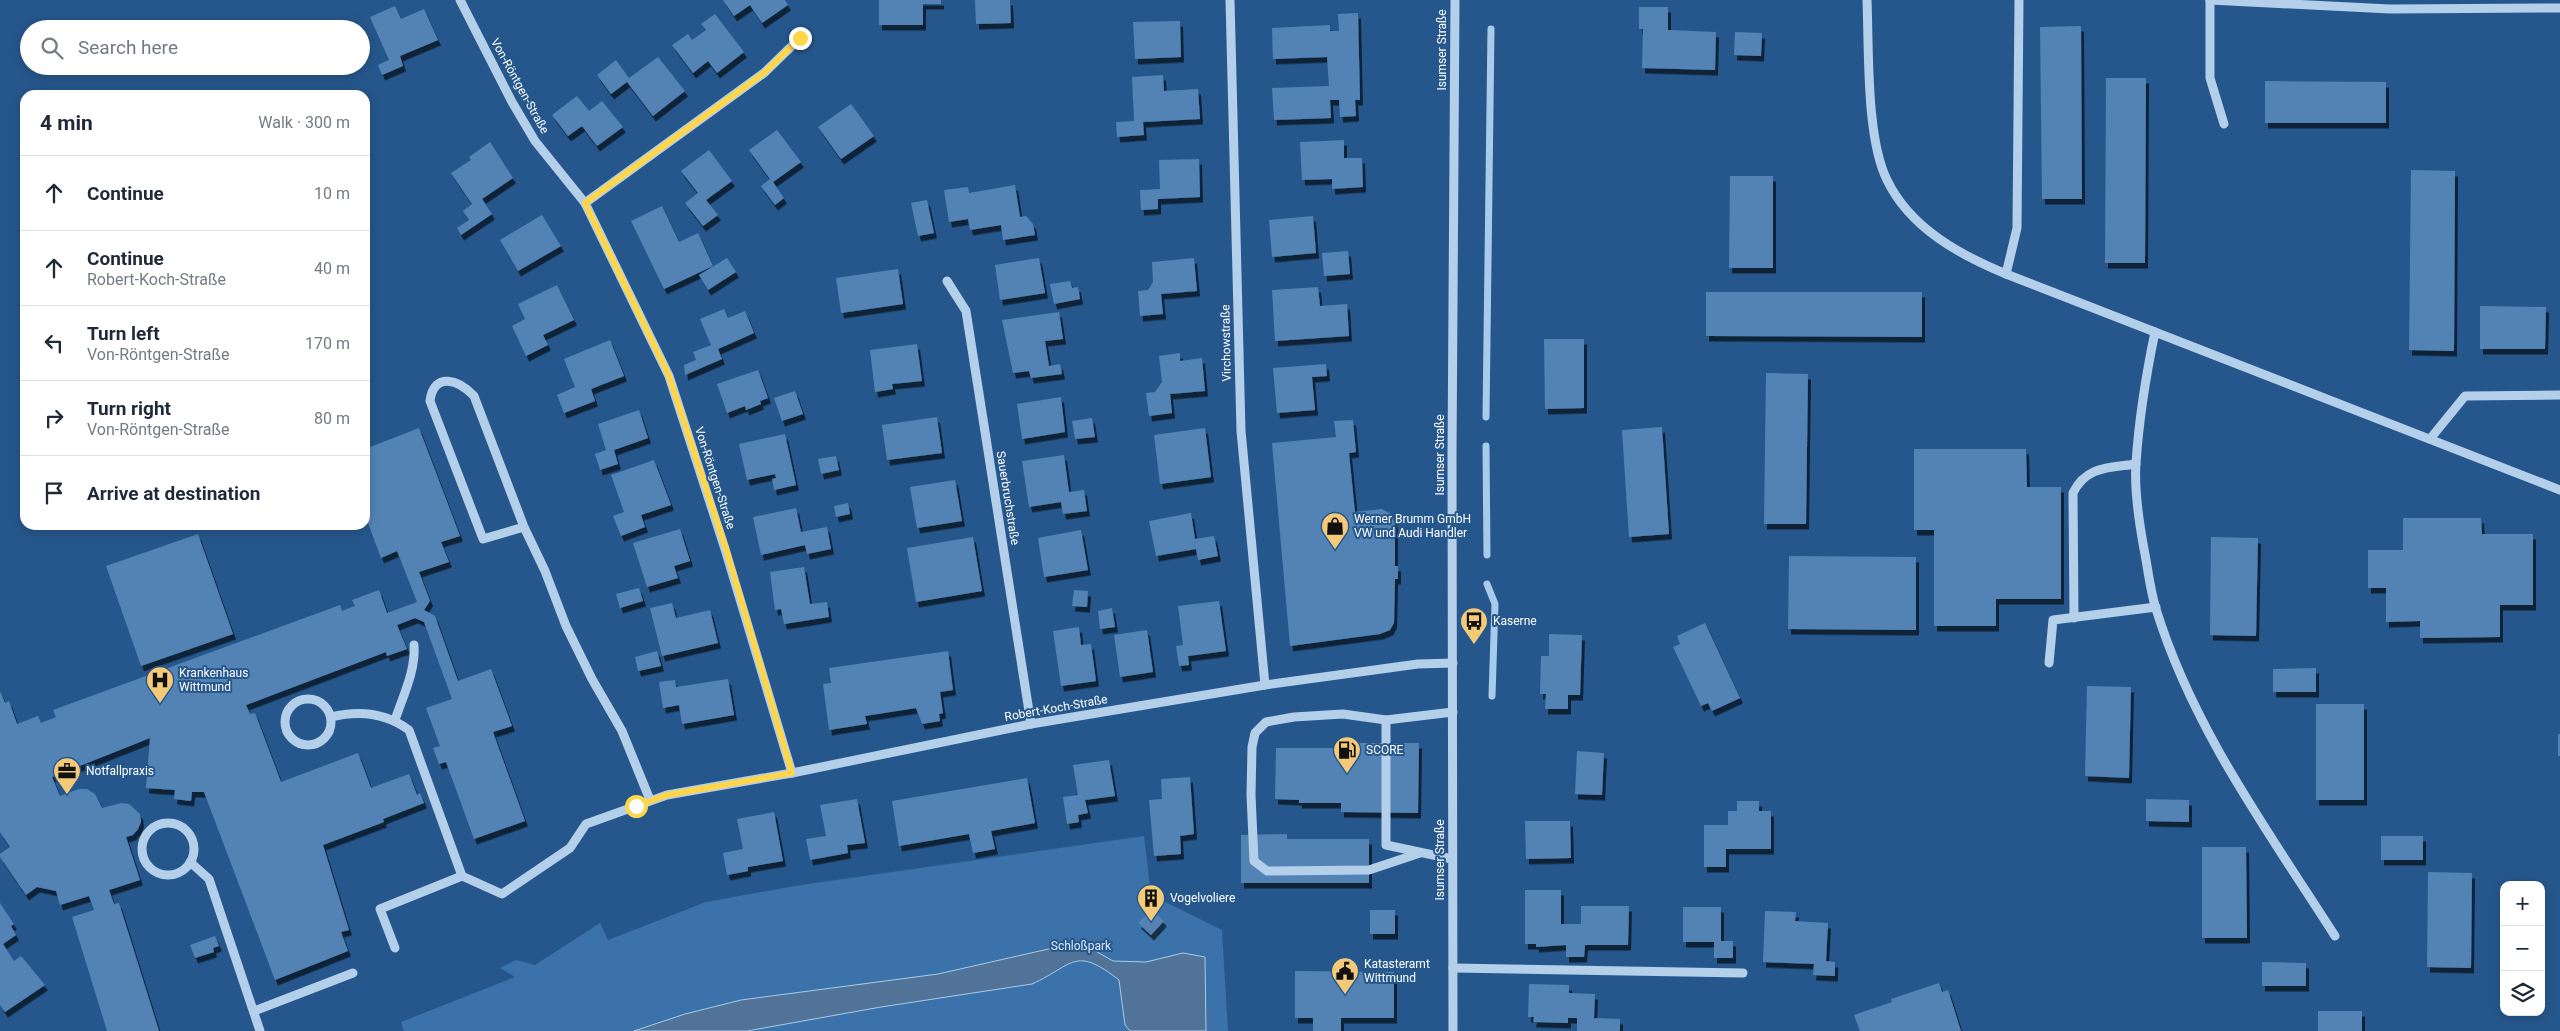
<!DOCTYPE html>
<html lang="en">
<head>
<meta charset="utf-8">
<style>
	body { margin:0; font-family:Roboto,sans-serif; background:#f2f2f3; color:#1f2937 }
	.controls { position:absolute; right:15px; bottom:15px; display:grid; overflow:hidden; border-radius:10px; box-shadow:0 2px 12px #0003 }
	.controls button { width:45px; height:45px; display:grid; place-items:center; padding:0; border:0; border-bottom:1px solid #e0e1e3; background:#fff; color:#1f2937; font:25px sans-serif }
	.stop { position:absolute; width:15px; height:15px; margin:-11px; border:4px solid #ffd54a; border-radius:50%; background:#fff }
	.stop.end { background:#ffd54a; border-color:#fff; box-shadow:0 1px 5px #0008 }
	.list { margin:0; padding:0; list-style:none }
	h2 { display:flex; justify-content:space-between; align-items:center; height:65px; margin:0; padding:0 20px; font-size:21px }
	h2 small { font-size:16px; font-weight:400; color:#747a83 }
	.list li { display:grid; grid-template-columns:32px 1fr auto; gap:15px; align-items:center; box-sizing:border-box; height:75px; padding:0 20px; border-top:1px solid #e0e1e3 }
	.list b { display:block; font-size:19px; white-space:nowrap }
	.list p { margin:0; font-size:16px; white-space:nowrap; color:#747a83 }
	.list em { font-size:16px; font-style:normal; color:#747a83 }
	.icon { flex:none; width:28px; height:28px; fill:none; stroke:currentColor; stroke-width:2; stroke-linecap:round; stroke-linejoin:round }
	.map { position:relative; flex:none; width:2560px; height:1031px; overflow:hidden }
	.search { position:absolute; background:#fff; box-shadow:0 2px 12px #0003; left:20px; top:20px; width:350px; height:55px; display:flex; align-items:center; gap:12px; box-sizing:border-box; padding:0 18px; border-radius:28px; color:#747a83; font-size:19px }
	.panel { position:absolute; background:#fff; box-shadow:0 2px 12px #0003; left:20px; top:90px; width:350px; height:440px; border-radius:15px }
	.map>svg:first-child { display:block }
</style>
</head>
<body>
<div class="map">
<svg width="2560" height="1031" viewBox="0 0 2560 1031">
	<defs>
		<filter id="shadow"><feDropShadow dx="3" dy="5.5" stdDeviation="0" flood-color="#0009"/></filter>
	</defs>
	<rect width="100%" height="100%" fill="#26578c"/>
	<!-- green -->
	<path fill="#3a72a9" d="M1144 836 1151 895 1222 930 1228 1031H404L401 1022 515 977 500 968 516 960 535 965 600 923 608 940 706 902 801 885Z"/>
	<!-- water -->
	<path fill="#517398" stroke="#a9cbeb" d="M1075 943 1092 949 1113 961 1146 962 1183 953 1205 957 1206 1031H1130L1125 1025 1119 980C1074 945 1074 965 1032 984L881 1007 747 1031H634L685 1014 741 1000 938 974Z"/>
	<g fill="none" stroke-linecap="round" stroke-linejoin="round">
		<!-- stream -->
		<g stroke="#a9cbeb" stroke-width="7">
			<path d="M1486 417 1491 29"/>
			<path d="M1486 446 1487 555"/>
			<path d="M1487 584 1495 604 1492 696"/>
		</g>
	</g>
	<!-- building -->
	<g fill="#5283b5" filter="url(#shadow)">
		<path d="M723 0H785L788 5 762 23 750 5 734 16Z"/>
		<path d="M879 0H941V4H923V25H879Z"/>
		<path d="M975 0H1010L1011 23 976 24Z"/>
		<path d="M395 6 401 19 424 9 438 40 400 56 403 66 382 75 378 65 389 60 370 17Z"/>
		<path d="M1639 7H1668V30L1716 32 1715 70 1642 68 1643 29H1639Z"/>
		<path d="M1358 13 1360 100H1355L1356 116 1340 117 1339 100H1330L1331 118 1274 120 1272 88 1329 86 1327 57 1273 59 1272 28 1330 25V31H1339L1338 14Z"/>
		<path d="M715 14 744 52 717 73 708 61 693 73 672 45 688 34 692 40 706 30 701 24Z"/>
		<path d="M1180 21 1181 57 1135 59 1133 22Z"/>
		<path d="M2081 26 2082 199H2042L2040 27Z"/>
		<path d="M1735 32 1762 33 1761 56 1734 55Z"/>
		<path d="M658 57 685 91 653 116 627 82 611 94 597 75 616 60 629 78Z"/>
		<path d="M1163 75 1164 91 1198 89 1200 119 1143 122 1144 135 1117 137 1116 122 1134 121 1132 77Z"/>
		<path d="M2106 78H2146L2145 263H2105Z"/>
		<path d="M2265 81 2386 82V123H2265Z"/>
		<path d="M577 96 589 111 602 101 623 127 597 146 582 126 568 136 552 115Z"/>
		<path d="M851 104 874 136 841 159 818 127Z"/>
		<path d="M777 130 801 162 773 182 784 198 775 205 761 186 770 179 749 150Z"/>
		<path d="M1344 140V158H1362L1363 187 1332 189V179L1302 180 1300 142Z"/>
		<path d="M490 142 513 178 482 199 492 214 461 235 457 228 469 220 463 211 472 204 451 173 471 160 469 157Z"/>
		<path d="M709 150 732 181 706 200 718 215 703 226 685 203 698 193 681 171Z"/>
		<path d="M1199 159 1200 197 1158 199V209L1141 210 1140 190 1160 189 1159 160Z"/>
		<path d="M2411 170 2455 171 2454 351 2409 350Z"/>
		<path d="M1730 176H1773V268H1729Z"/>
		<path d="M1015 185 1020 217 1026 216 1033 224 1035 235 1003 240 1001 225 970 230 968 219 949 222 944 190 968 187 969 193Z"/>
		<path d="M927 200 934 233 918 236 911 203Z"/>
		<path d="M662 206 679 242 698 233 713 266 664 289 631 221Z"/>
		<path d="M542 215 561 246 518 271 500 240Z"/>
		<path d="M1313 216 1316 253 1272 257 1269 220Z"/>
		<path d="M1348 251 1350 274 1324 276 1322 253Z"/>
		<path d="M727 258 736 272 708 290 699 275Z"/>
		<path d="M1039 258 1045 293 1000 300 995 265Z"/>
		<path d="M1194 258 1197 291 1161 294 1163 314 1140 316 1138 291 1148 290 1153 282 1152 262Z"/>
		<path d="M898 269 903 304 841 313 836 278Z"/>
		<path d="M1070 281 1072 288 1078 287 1080 299 1054 304 1050 284Z"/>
		<path d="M557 285 574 320 543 335 548 345 526 356 512 326 525 319 518 304Z"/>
		<path d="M1318 287 1320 306 1347 304 1349 336 1275 341 1272 290Z"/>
		<path d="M1706 292H1922V337L1706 336Z"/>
		<path d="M2480 306 2546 307 2545 349H2480Z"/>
		<path d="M724 309 728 318 745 311 754 333 718 349 722 359 685 375 684 365 696 360 693 352 711 345 700 319Z"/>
		<path d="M1059 312 1063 339 1045 341 1049 366 1060 364 1062 374 1031 378 1029 371 1013 373 1002 320Z"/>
		<path d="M1544 339H1584V408L1545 409Z"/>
		<path d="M610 340 624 376 591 389 595 401 564 413 557 395 575 387 564 359Z"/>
		<path d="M917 344 922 381 892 384 893 389 875 392 870 350Z"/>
		<path d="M1180 353V361L1202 358 1205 391 1170 394 1172 413 1149 416 1146 393 1155 392 1162 382 1159 356Z"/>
		<path d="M1326 364 1327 376 1312 377 1315 410 1277 413 1273 368Z"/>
		<path d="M758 370 768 398 760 401 761 404 746 410 745 406 727 413 717 384Z"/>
		<path d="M1766 373 1808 374 1806 524H1764Z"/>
		<path d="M795 391 803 414 782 421 774 398Z"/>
		<path d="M1061 397 1065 432 1022 439 1017 404Z"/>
		<path d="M639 410 648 438 614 450 618 464 600 470 595 454 606 450 598 424Z"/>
		<path d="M937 417 942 453 887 460 882 425Z"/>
		<path d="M1092 418 1095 437 1075 439 1072 421Z"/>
		<path d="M1353 420 1356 452 1349 453 1355 512 1382 509 1391 514 1395 523V566H1398V579H1395L1394 623 1390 630 1380 634 1290 646 1272 443 1336 437 1334 421Z"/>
		<path d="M1662 427 1669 534 1629 537 1622 430Z"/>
		<path d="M419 428 460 536 441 542 449 562 419 572 430 601 424 610 435 616 458 681 491 669 512 726 493 732 525 821 474 839 446 762 439 764 433 748 440 746 426 708 452 699 424 622 415 618 397 625 407 649 387 656 386 652 246 705 250 714 255 713 281 782 358 753 371 788 409 774 417 795 420 793 424 803 383 819 384 822 323 845 349 930 341 932 348 951 275 980 204 792H192L191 801 174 799 175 790 146 788 150 738 52 777 60 796 79 789H87L95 794 102 808 121 803 129 804 140 814 141 822 138 829 133 835 126 837 140 880 109 890 114 904 119 903 159 1031H107L72 917 94 910 89 896 60 905 56 891 37 887 26 895 0 857V854L10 847 0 832V691L5 703 9 701 17 724 38 716 41 723 56 717 53 710 340 605 342 611 355 606 352 600 379 590 387 613 417 602 397 551 381 558 365 515V449Z"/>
		<path d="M1205 428 1211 477 1160 484 1154 435Z"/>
		<path d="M785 434 796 485 774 490 772 479 776 478 775 474 747 480 739 444Z"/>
		<path d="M1914 449H2026L2027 487H2061V599H1996V626H1934V530H1914Z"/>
		<path d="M1064 455 1069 492 1084 490 1087 511 1063 514 1061 502 1029 507 1022 461Z"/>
		<path d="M836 456 839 470 821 474 818 459Z"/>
		<path d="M654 460 671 505 641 515 645 527 621 536 613 516 624 512 611 475Z"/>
		<path d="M955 480 962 521 917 528 910 487Z"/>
		<path d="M848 503 850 514 836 517 834 506Z"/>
		<path d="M796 508 801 532 827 527 831 549 807 554 805 545 761 555 753 517Z"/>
		<path d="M1191 513 1195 539 1214 536 1218 556 1198 560 1196 549 1156 556 1149 521Z"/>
		<path d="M2403 518H2481L2482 534H2533V605H2500V637L2420 638V621L2386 622V588H2368V550H2403Z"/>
		<path d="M680 529 690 561 674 566 678 578 647 587 633 543Z"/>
		<path d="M1081 530 1088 570 1044 577 1038 538Z"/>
		<path d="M198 534 233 634 141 666 106 566Z"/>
		<path d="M973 537 982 591 916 602 907 548Z"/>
		<path d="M2211 537 2258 538 2256 636 2210 635Z"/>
		<path d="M1789 556 1916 557V630L1788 629Z"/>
		<path d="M804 567 810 604 827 602 829 617 784 624 781 609 775 610 770 572Z"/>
		<path d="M639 588 643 601 620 608 616 594Z"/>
		<path d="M1074 590 1088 591 1087 607 1072 606Z"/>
		<path d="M1219 601 1226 651 1188 656 1189 665 1179 666 1176 646 1183 645 1178 606Z"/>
		<path d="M672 603 676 618 710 610 718 643 662 656 650 608Z"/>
		<path d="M1112 608 1115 627 1100 629 1098 611Z"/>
		<path d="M1705 623 1740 698 1712 711 1708 703 1701 706 1673 647 1680 644 1677 636Z"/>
		<path d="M1079 627 1081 645 1091 644 1096 681 1061 686 1053 631Z"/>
		<path d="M1147 630 1153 672 1120 677 1114 635Z"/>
		<path d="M1549 634 1582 635 1580 695H1568V709H1545L1546 694H1540L1541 656H1549Z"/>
		<path d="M657 651 661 666 638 671 635 657Z"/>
		<path d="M948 651 953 690 940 692 943 713 939 714 940 721 922 724 916 708 865 716 867 724 829 730 823 684 831 683 829 668Z"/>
		<path d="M2316 668V692H2273V669Z"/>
		<path d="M728 679 734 715 682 724 679 705 663 708 659 682 675 680 676 687Z"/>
		<path d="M2087 686 2131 687 2129 778 2085 776Z"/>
		<rect x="2316" y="704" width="48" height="96"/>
		<rect x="2558" y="734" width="2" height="22"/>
		<path d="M1341 743H1419L1418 813 1341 812V803H1299V800L1275 799 1276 748H1341Z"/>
		<path d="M1577 751 1604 753 1602 795 1575 794Z"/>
		<path d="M1109 760 1115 796 1085 800 1088 813 1078 815 1079 822 1067 824 1063 797 1078 795 1073 765Z"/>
		<path d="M1190 777 1194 834 1180 836 1181 854 1154 856 1149 800 1162 799 1161 779Z"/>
		<path d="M1027 778 1035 823 991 831 995 849 973 853 969 834 899 846 892 801Z"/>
		<path d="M857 799 865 843 847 845 848 853 810 860 806 839 826 836 820 805Z"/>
		<path d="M2146 799 2189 800V822L2146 821Z"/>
		<path d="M1737 801H1759V811H1771V849H1726V867H1704V825H1728V811H1737Z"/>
		<path d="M774 812 783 861 748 867V871L727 875 723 853 743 849 737 819Z"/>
		<path d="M1525 821H1570L1571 858 1526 859Z"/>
		<path d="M1287 834V839H1369V883H1241V835Z"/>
		<rect x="2381" y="836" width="42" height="24"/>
		<path d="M2202 847H2246L2247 938H2202Z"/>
		<path d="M2428 872 2472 873 2471 968 2427 967Z"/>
		<path d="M1525 890H1561V924H1581V906H1629L1628 945H1585L1584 957H1566V945L1536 947V944H1525Z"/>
		<path d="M0 903 14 924 11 926 16 935 3 944 14 961 21 956 45 985 5 1012 0 1005Z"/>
		<path d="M1683 907H1721V941H1733V958H1714V942H1683Z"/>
		<path d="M1152 909 1164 921 1151 935 1138 923Z"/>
		<rect x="1370" y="910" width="25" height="24"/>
		<path d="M1765 911 1796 912 1795 921 1828 923 1826 961 1835 962V976L1813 975 1814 964 1763 962Z"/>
		<path d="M215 936 219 946 213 948 214 952 195 958 190 945Z"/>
		<path d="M2262 962 2306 963V986H2262Z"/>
		<path d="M1295 971 1394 972V1018H1341V1031H1313V1018H1295Z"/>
		<path d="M1939 983 1942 992 1948 990 1961 1031H1860L1854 1015 1892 1002 1891 999Z"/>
		<path d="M1529 984 1569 985V993L1595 994 1594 1018 1620 1019V1031H1577V1018H1568V1023L1533 1022 1534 1017H1528Z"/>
		<rect x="2318" y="1011" width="44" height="20"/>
	</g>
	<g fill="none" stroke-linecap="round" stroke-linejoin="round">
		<!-- minor -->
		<g stroke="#b4cfea" stroke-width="9">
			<path d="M460 0 512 102 535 141 585 203 669 376 725 549 792 773"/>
			<path d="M1230 0 1241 431 1265 685"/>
			<path d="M1867 0C1869 49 1866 138 1887 180 1910 228 1960 255 2006 274L2560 490"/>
			<path d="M2210 0 2390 9 2560 8"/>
			<path d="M2210 0V78L2224 124"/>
			<path d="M585 203 764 73 800 38"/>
			<path d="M2006 274 2017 228 2019 0"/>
			<path d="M947 281 966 311 1031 724"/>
			<path d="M2155 332C2146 375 2139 419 2136 463 2134 491 2139 522 2144 549 2148 569 2150 590 2156 609 2193 729 2268 831 2335 936"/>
			<path d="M2430 439 2465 396 2560 395"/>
			<path d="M524 527 483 539 430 401C434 371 459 380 474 396L524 527 545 571 566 626 592 679 622 731 650 800"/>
			<path d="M2074 618 2073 493C2086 466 2109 468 2136 464"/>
			<path d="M2049 663 2053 620 2156 607"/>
			<circle cx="308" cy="722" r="23"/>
			<path d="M331 717C359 710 386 713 409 730L462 876 502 894 570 848 586 824 667 795 792 773 1031 724 1265 685 1418 664 1453 663"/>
			<path d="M395 720C403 696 416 670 414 645"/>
			<path d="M1386 720V845L1452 859"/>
			<circle cx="168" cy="849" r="26"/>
			<path d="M1420 853 1369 870 1267 871 1254 861 1251 795 1252 747 1255 733 1266 722 1294 717 1343 714 1386 720 1453 712"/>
			<path d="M190 862 209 879 260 1031"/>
			<path d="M395 948 380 909 462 876"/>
			<path d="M1453 968 1743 973"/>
			<path d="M254 1011 353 973"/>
			<path d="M1453 1031 1452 455 1455 0"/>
		</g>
	</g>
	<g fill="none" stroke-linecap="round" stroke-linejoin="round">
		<!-- route -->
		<path stroke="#ffd54a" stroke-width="6" d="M636 806 667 795 792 773 726 549 669 376 585 203 764 73 800 38"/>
	</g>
	<!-- icons -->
	<defs>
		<g id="shop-pin" transform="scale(1.4375)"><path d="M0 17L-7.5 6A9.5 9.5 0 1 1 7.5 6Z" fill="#f4ca79" stroke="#26578c"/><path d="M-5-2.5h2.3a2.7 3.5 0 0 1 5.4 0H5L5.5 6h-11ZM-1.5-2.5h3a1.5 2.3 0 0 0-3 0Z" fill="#111"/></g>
		<g id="bus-pin" transform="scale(1.4375)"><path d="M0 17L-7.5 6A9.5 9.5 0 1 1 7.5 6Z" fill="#f4ca79" stroke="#26578c"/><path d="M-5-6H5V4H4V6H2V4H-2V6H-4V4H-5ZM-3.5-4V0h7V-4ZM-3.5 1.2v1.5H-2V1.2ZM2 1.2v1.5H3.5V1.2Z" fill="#111"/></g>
		<g id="hospital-pin" transform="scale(1.4375)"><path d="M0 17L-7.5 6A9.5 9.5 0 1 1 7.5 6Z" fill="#f4ca79" stroke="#26578c"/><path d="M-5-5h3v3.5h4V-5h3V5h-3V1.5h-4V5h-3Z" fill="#111"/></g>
		<g id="fuel-pin" transform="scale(1.4375)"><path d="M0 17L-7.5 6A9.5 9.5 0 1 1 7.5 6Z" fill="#f4ca79" stroke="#26578c"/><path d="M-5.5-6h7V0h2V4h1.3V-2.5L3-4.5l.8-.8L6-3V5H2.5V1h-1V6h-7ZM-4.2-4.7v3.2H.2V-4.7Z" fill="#111"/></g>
		<g id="office-pin" transform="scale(1.4375)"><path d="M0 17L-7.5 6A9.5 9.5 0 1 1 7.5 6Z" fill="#f4ca79" stroke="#26578c"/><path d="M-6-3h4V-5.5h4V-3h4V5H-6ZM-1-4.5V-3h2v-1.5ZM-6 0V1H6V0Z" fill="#111"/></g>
		<g id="building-pin" transform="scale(1.4375)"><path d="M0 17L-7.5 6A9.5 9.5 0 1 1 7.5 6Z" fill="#f4ca79" stroke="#26578c"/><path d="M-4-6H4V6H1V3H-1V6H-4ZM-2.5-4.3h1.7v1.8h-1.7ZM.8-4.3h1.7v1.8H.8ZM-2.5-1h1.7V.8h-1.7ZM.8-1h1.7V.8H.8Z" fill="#111"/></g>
		<g id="civic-pin" transform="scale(1.4375)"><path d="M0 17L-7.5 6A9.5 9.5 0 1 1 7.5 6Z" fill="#f4ca79" stroke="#26578c"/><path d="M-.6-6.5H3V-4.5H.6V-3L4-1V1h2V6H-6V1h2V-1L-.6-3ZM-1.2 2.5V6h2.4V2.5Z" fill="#111"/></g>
	</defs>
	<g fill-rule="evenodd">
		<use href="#shop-pin" x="1335" y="526"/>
		<use href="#bus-pin" x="1474" y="621"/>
		<use href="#hospital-pin" x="160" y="680"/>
		<use href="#fuel-pin" x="1347" y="750"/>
		<use href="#office-pin" x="67" y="771"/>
		<use href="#building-pin" x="1151" y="898"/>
		<use href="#civic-pin" x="1345" y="971"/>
	</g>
	<g text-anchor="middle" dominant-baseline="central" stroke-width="4" stroke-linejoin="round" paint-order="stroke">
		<!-- street labels -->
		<g font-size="12" fill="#fff" stroke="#26578c">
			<text transform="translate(1442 50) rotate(-90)">Isumser Straße</text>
			<text transform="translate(520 86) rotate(61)">Von-Röntgen-Straße</text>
			<text transform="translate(1226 343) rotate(-91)">Virchowstraße</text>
			<text transform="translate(1440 455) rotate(-90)">Isumser Straße</text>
			<text transform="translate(715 478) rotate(72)">Von-Röntgen-Straße</text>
			<text transform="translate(1008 498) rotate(81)">Sauerbruchstraße</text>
			<text transform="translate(1056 708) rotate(-10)">Robert-Koch-Straße</text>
			<text transform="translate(1440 860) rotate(-90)">Isumser Straße</text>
		</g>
		<!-- poi labels -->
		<g font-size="12" fill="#fff" stroke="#26578c" text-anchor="start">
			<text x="1354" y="519">Werner Brumm GmbH<tspan x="1354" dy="14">VW und Audi Handler</tspan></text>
			<text x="1493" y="621">Kaserne</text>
			<text x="179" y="673">Krankenhaus<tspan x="179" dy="14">Wittmund</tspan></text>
			<text x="1366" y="750">SCORE</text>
			<text x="86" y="771">Notfallpraxis</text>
			<text x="1170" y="898">Vogelvoliere</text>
			<text x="1364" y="964">Katasteramt<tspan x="1364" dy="14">Wittmund</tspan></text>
		</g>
		<!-- park labels -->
		<g font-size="12" fill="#d9e8f8" stroke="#26578c">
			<text x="1081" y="946">Schloßpark</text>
		</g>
	</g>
</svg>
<div class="controls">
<button>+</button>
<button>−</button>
<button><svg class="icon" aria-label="layers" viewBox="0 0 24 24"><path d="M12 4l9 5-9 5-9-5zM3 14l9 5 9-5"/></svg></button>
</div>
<div class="stop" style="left:636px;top:806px"></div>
<div class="stop end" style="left:800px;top:38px"></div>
<div class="search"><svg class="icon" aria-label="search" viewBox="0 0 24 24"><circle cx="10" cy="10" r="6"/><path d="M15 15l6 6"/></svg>Search here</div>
<section class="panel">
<h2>4 min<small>Walk · 300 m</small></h2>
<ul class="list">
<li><svg class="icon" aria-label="ahead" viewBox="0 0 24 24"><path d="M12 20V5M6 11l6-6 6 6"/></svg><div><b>Continue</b></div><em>10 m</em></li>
<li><svg class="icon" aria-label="ahead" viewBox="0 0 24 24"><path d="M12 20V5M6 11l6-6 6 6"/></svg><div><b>Continue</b><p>Robert-Koch-Straße</p></div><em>40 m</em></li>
<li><svg class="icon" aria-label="left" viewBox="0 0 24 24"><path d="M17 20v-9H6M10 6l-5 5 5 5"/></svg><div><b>Turn left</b><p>Von-Röntgen-Straße</p></div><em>170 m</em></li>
<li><svg class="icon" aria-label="right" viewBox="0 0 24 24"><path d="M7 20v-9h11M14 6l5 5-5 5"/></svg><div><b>Turn right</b><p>Von-Röntgen-Straße</p></div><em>80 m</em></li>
<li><svg class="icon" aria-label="arrive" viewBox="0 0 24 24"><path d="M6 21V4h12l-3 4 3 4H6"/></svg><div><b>Arrive at destination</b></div></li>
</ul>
</section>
</div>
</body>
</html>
